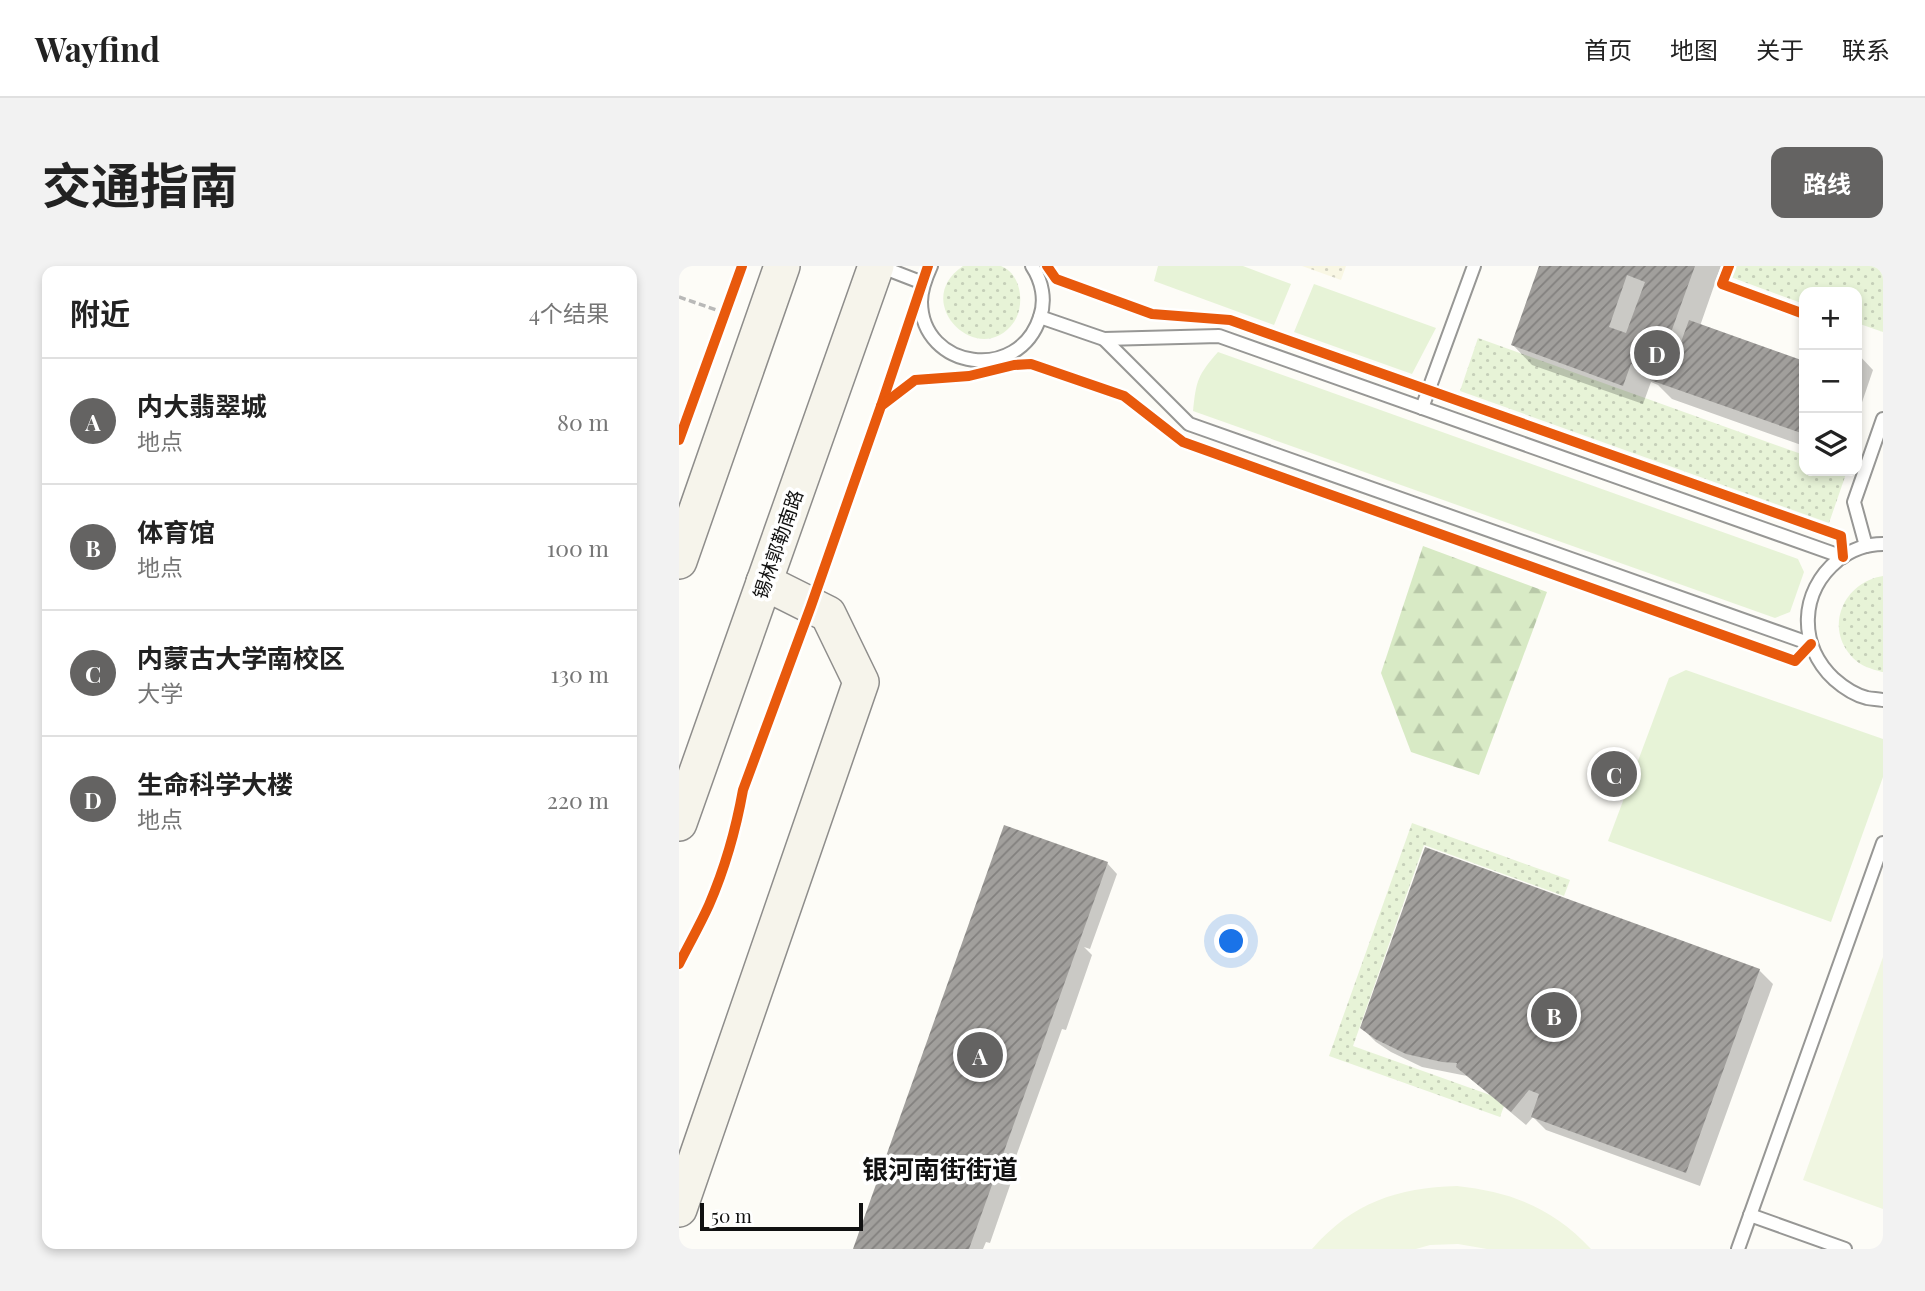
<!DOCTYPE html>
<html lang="zh">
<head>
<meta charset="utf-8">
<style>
	body { margin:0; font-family:"Playfair Display","Noto Sans SC",serif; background:#f2f2f2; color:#222 }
	.controls { position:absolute; right:21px; top:21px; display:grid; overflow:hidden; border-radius:14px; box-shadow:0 4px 10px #0003 }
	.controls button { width:63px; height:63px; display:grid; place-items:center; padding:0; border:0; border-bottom:2px solid #e0e0e0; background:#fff; color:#222; font:35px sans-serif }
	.scale { position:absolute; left:21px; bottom:18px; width:163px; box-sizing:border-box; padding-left:7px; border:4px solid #111; border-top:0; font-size:19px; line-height:24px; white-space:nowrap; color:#111; -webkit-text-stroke:5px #fff; paint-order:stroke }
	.you { position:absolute; left:553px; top:676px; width:24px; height:24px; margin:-18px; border:5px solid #fff; border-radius:50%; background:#1a73e8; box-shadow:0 0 0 10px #1a73e833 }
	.badge { display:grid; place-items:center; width:46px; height:46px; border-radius:50%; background:#646362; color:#fff; font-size:23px; font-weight:700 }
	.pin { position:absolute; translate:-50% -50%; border:4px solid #fff; box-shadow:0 2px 7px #0006 }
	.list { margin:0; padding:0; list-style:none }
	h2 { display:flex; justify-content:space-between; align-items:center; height:91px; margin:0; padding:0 28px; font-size:30px }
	h2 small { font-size:23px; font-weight:400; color:#767676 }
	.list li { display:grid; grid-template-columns:46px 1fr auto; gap:21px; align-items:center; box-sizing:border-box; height:126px; padding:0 28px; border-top:2px solid #e0e0e0 }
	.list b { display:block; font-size:26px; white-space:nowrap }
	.list p { margin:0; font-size:23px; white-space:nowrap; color:#767676 }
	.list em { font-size:23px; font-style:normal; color:#767676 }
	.icon { flex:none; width:38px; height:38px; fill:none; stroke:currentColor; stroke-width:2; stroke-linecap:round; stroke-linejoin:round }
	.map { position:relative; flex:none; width:1204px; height:983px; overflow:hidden; border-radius:14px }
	header { display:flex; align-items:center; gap:42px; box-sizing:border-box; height:98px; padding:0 35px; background:#fff; border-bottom:2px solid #e0e0e0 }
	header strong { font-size:33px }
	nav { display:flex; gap:38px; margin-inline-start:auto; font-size:24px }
	.intro { display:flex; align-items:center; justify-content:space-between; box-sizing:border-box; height:168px; padding:0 42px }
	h1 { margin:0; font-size:49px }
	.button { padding:18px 32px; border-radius:14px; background:#646362; color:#fff; font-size:24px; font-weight:700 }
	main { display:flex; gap:42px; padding:0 42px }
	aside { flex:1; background:#fff; border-radius:14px; box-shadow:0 4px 10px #0003 }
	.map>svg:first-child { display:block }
</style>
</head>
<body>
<header>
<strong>Wayfind</strong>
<nav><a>首页</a><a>地图</a><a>关于</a><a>联系</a></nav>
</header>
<div class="intro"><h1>交通指南</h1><a class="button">路线</a></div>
<main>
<aside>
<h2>附近<small>4个结果</small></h2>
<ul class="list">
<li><span class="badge">A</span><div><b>内大翡翠城</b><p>地点</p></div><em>80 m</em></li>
<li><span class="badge">B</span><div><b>体育馆</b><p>地点</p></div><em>100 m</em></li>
<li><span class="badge">C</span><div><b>内蒙古大学南校区</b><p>大学</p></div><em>130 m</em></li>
<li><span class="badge">D</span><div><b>生命科学大楼</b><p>地点</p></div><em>220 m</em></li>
</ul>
</aside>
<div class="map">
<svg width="1204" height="983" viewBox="0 0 1204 983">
	<defs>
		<pattern id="farmland-dots" width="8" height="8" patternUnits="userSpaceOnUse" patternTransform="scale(1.75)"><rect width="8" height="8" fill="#f9f7e4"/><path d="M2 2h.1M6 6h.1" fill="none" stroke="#d4d3c3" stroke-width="1.8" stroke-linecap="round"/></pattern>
		<pattern id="grass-dots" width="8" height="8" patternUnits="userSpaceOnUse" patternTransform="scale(1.75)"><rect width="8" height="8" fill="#e7f3d7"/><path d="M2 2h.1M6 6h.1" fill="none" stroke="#c5cfb8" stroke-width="1.8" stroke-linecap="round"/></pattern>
		<pattern id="forest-firs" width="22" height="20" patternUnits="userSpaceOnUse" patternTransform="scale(1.75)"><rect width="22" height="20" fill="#d8eac5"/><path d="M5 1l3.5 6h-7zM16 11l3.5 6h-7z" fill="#b8c8a8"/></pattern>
		<pattern id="building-hatch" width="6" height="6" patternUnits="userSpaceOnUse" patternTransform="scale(1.75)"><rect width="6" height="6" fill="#a19f9c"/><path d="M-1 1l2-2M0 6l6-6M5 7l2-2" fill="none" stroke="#82807e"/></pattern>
	</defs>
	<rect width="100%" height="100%" fill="#fdfcf7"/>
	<!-- farmland -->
	<path fill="url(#farmland-dots)" d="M623 0H667L662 14Z"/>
	<!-- grass -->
	<g fill="url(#grass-dots)">
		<path d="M284 0C294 0 314 0 322 0 343 8 346 40 335 56 300 105 230 36 284 0Z"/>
		<path d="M1052 0H1204V66L1178 57V26H1125V38L1049 10Z"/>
		<path d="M799 72 1125 189V205H1168L1150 257 781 125Z"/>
		<path d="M1204 310V406H1203C1192 403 1182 400 1174 392 1144 361 1165 316 1204 310Z"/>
		<path d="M733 557 891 614 885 630 745 579 674 780 811 829 825 840 821 851 650 790Z"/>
	</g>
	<!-- forest -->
	<path fill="url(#forest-firs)" d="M744 280 868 326 800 509 732 486 702 407Z"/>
	<!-- garden -->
	<g fill="#e7f3d7">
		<path d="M479 0H564L612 18 595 59 475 15Z"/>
		<path d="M635 18 757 62 733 108 615 66Z"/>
		<path d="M539 86 1119 293 1125 306 1111 346 1096 352 514 145C517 114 519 109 539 86Z"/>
		<path d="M1007 404 1204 473V511L1152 656 929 575 990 412Z"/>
	</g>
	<!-- pitch -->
	<g fill="#f0f6e1">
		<path d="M1204 691V943L1124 914Z"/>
		<path d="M778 920C833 926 874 942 912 983H808L779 978 751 979 737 983H633C674 936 718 922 778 920Z"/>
	</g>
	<!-- shadow -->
	<g fill="#0003">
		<path d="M862 0H1042L1021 60 1125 97V180L993 133 979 119 972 116 964 138 853 99 834 79Z"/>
		<path d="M1178 87 1194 104 1178 151Z"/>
		<path d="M428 597 438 608 411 683 405 681 413 689 387 764 383 763 335 896 329 894 337 902 311 977 307 976 304 983H176Z"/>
		<path d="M1080 704 1094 718 1021 920 867 864 854 851 847 859 788 810 743 801 712 786 697 776 683 762Z"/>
	</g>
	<!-- building -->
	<g fill="url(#building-hatch)" fill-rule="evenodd">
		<path d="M860 0H1016L990 72 1002 76 1010 54 1125 95V168L971 114 975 106 952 98 944 120 832 79ZM948 9 966 16 947 67 930 61Z"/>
		<path d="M325 559 429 596 290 983H174Z"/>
		<path d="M746 581 1081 703 1007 907 852 851 860 828 850 824 832 846 777 801 778 797 763 796 727 788 696 773 681 762Z"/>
	</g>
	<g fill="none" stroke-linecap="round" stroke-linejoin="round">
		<!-- lane casing -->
		<g stroke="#979795" stroke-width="16">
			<g id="lane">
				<path d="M200 0 244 17"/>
				<path d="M252 0C247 11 242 23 242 36 243 104 340 117 361 51 367 34 363 15 353 0"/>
				<path d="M361 51 425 73 540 70 1164 291"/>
				<path d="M425 73 510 158 1132 378"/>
				<path d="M743 142 795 0"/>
				<path d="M1204 278C1188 278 1172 284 1159 294 1120 326 1119 379 1155 413 1164 421 1176 429 1188 432 1193 433 1199 433 1204 434"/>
				<path d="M1187 280 1175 236 1204 153"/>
				<path d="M1071 949 1166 983"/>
				<path d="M1059 983 1204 577"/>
			</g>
		</g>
		<!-- secondary casing -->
		<g stroke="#8e8d8b" stroke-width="38">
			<g id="secondary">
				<path d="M0 295 103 0"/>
				<path d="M0 557 197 0"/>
				<path d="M0 943 182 416 149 348 85 316"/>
			</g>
		</g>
		<!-- path -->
		<path stroke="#b9b9b8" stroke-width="3.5" stroke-dasharray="7 3.5" stroke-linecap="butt" d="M0 31 46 47"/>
		<!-- lane -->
		<use href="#lane" stroke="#fffffe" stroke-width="12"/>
		<!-- secondary -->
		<use href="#secondary" stroke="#f6f4eb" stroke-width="35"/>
		<!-- cycleway casing -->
		<g stroke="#fff" stroke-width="15">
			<g id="cycleway">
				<path d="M368 0 377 13 473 48 551 54 1162 270 1164 291"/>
				<path d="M1050 0 1043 18 1125 48"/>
				<path d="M202 140 249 0"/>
				<path d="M0 174 63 0"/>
				<path d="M0 698C10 678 21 659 30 639 46 602 57 563 64 524L132 340 202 140 236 114 290 110 335 99 352 98 445 130 504 176 1116 395 1132 378"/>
			</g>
		</g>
		<!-- cycleway -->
		<use href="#cycleway" stroke="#e8590c" stroke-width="10"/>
	</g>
	<g text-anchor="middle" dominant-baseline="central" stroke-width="7" stroke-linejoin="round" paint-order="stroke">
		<!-- street labels -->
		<g font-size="19" fill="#111" stroke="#fff">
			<text transform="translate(98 278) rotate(-71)">锡林郭勒南路</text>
		</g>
		<!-- district labels -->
		<g font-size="26" font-weight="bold" fill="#111" stroke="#fff">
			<text x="261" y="902">银河南街街道</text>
		</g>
	</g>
</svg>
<div class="controls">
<button>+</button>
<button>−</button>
<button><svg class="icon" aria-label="layers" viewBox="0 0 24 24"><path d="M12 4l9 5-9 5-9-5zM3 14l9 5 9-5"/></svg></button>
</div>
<div class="scale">50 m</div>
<div class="you"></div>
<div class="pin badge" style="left:301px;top:789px">A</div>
<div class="pin badge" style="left:875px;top:749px">B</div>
<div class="pin badge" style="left:935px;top:508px">C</div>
<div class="pin badge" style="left:978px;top:87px">D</div>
</div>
</main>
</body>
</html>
